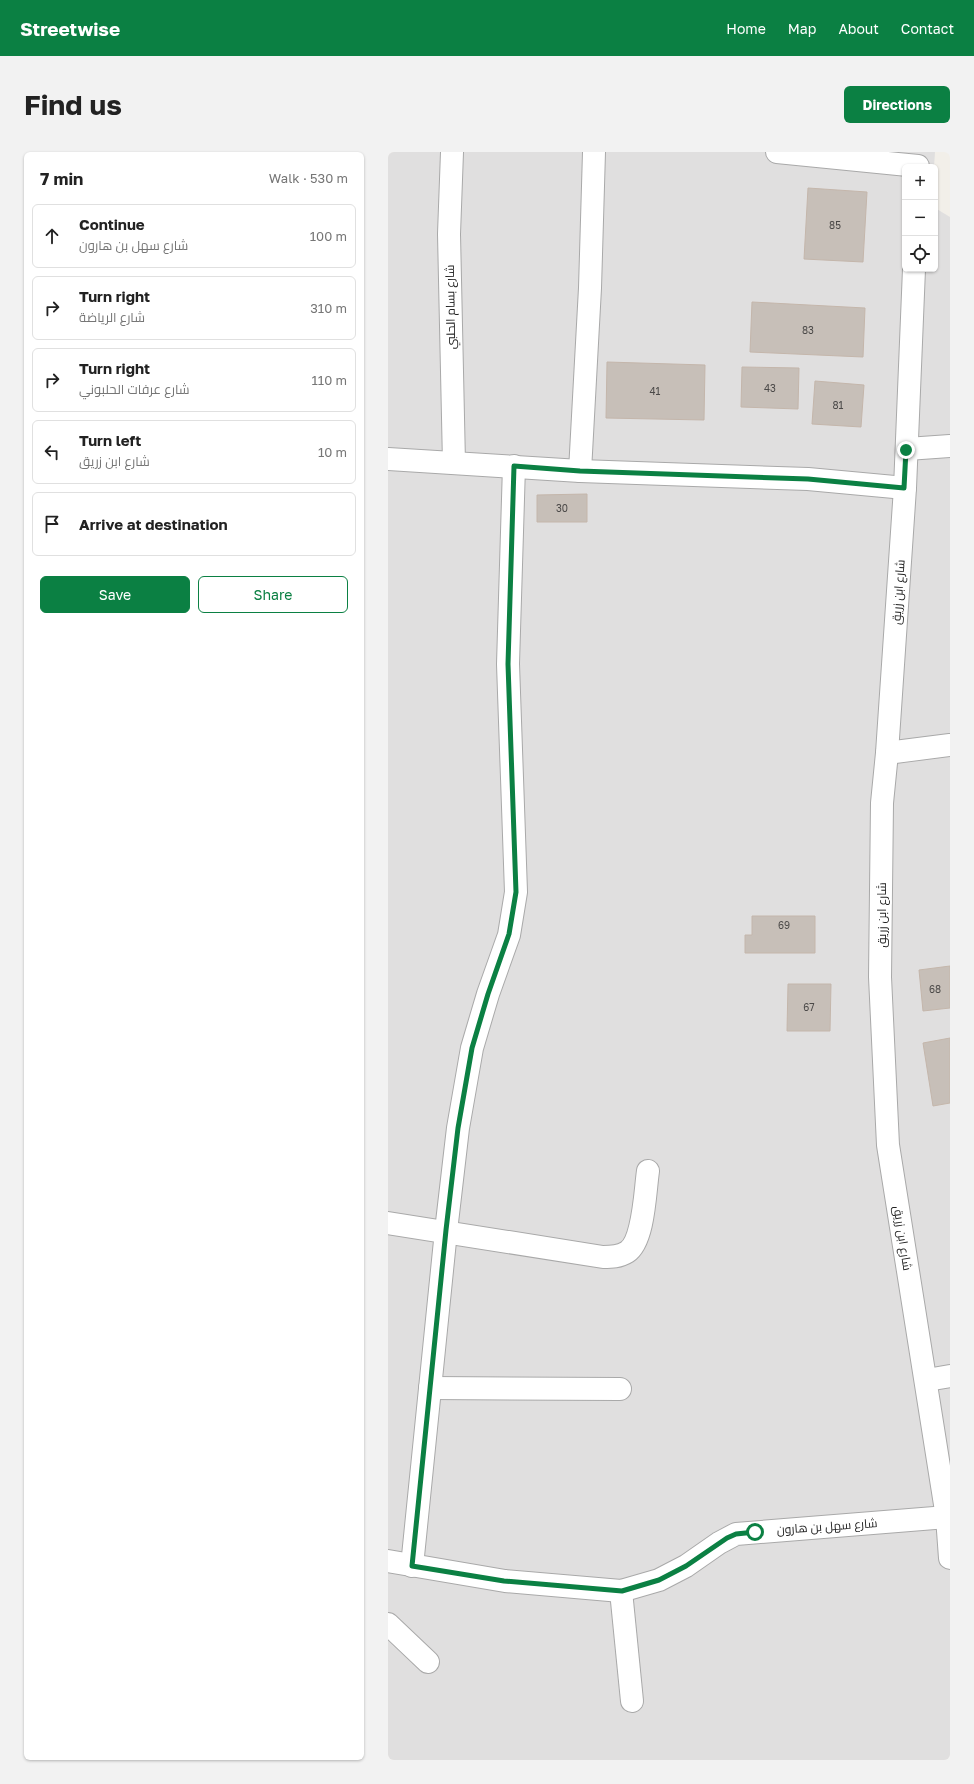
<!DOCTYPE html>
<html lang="en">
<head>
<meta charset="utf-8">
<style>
	body { margin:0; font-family:"Golos Text",Cairo,sans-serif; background:#f2f2f2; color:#222 }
	.controls { position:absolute; right:12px; top:12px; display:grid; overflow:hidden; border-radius:6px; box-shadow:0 1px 3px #0004 }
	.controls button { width:36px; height:36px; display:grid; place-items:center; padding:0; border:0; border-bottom:1px solid #e0e0e0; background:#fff; color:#222; font:20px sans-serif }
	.stop { position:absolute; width:12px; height:12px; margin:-9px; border:3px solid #0b8043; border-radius:50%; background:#fff }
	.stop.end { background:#0b8043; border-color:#fff; box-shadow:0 1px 4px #0008 }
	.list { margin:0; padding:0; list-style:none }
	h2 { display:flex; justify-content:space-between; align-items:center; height:52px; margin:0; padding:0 16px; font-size:17px }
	h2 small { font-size:13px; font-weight:400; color:#767676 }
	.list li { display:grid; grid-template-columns:26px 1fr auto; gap:12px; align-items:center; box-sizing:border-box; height:64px; margin:0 8px 8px; padding:0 8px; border:1px solid #e0e0e0; border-radius:6px }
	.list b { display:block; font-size:15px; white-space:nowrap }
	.list p { margin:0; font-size:13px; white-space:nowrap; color:#767676 }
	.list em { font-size:13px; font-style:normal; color:#767676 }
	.actions { display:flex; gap:8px; padding:12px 16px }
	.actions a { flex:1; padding:9px 0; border:1px solid #0b8043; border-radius:6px; text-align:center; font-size:14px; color:#0b8043 }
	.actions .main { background:#0b8043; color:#fff }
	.icon { flex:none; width:22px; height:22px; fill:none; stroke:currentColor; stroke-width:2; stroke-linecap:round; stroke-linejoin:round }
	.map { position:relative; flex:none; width:562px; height:1608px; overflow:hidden; border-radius:6px }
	header { display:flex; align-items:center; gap:24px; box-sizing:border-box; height:56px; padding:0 20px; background:#0b8043; color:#fff }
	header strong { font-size:19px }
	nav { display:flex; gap:22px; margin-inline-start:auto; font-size:14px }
	.intro { display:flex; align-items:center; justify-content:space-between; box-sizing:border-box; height:96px; padding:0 24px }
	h1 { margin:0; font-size:28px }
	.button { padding:10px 18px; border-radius:6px; background:#0b8043; color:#fff; font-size:14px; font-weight:700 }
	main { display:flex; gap:24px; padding:0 24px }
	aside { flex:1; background:#fff; border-radius:6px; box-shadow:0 1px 3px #0004 }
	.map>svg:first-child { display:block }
</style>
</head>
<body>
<header>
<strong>Streetwise</strong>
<nav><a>Home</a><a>Map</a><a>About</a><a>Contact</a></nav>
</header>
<div class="intro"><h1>Find us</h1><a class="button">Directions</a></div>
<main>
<aside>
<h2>7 min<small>Walk · 530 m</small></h2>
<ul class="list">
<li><svg class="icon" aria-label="ahead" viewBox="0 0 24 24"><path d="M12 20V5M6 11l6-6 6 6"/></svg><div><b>Continue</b><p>شارع سهل بن هارون</p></div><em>100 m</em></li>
<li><svg class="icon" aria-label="right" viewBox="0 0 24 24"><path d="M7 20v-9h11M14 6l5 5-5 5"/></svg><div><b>Turn right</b><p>شارع الرياضة</p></div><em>310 m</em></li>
<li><svg class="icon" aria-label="right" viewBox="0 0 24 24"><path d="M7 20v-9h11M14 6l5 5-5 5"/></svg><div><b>Turn right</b><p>شارع عرفات الحلبوني</p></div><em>110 m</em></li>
<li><svg class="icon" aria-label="left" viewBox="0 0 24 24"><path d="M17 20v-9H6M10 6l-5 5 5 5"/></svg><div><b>Turn left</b><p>شارع ابن زريق</p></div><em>10 m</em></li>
<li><svg class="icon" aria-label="arrive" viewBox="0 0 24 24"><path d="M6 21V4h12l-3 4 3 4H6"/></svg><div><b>Arrive at destination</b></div></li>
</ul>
<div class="actions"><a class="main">Save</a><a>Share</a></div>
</aside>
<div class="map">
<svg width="562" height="1608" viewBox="0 0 562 1608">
	<rect width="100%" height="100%" fill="#f2efe9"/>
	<!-- residential -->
	<path fill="#e0dfdf" d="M0 0H547L546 15H517V117H547V56L562 65V1608H0Z"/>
	<!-- building -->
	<g fill="#c7bfb8" stroke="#c4b6ab">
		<path d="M420 36 479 40 475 110 416 107Z"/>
		<path d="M364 150 477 156 475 205 362 200Z"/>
		<path d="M219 210 317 213 316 268 218 266Z"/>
		<path d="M354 215 411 216 410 257 353 255Z"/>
		<path d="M427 229 476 233 473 275 424 272Z"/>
		<path d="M199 342V370H149V343Z"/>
		<path d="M364 764H427V801H357V783H364Z"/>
		<path d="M562 814V856L535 859 531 818Z"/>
		<path d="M400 832H443L442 879H399Z"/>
		<path d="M562 886V951L545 954 535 891Z"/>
	</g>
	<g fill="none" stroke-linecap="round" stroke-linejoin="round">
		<!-- minor casing -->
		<g stroke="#a9a9a9" stroke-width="24">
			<g id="minor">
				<path d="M64 0 61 82 66 311"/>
				<path d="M389 0 530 14"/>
				<path d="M526 117 517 336 499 601 494 651 492 825 500 993 559 1365 562 1406"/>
				<path d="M519 297 562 294"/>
				<path d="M0 307 192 319 420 327 517 336"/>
				<path d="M192 319 202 136 206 0"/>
				<path d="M499 601 562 593"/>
				<path d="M0 1071 215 1105C223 1105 231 1105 239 1100 256 1089 257 1039 260 1019"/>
				<path d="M539 1228 562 1224"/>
				<path d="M42 1236 232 1237"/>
				<path d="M0 1409 117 1429 233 1439 271 1428 298 1414 331 1391 348 1382 559 1365"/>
				<path d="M24 1414 58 1079 70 976 84 896 100 842 121 783 128 740 120 512 126 314"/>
				<path d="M233 1439 244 1549"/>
				<path d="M0 1472 40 1510"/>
			</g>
		</g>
		<!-- minor -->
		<use href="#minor" stroke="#fff" stroke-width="22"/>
	</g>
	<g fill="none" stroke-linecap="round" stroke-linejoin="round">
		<!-- route -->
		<path stroke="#0b8043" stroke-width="5" d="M367 1380 348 1382 339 1386 298 1414 271 1428 234 1439 116 1429 24 1414 58 1078 70 976 84 896 100 842 121 782 128 740 120 512 126 314 192 319 420 327 516 336 518 298"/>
	</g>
	<g text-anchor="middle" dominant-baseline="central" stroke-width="3.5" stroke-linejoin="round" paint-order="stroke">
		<!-- number labels -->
		<g font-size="10" fill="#4b4948">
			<text x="447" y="73">85</text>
			<text x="420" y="178">83</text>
			<text x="382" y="236">43</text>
			<text x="267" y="239">41</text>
			<text x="450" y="253">81</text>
			<text x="174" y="356">30</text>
			<text x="396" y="773">69</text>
			<text x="547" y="837">68</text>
			<text x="421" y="855">67</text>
		</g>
		<!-- street labels -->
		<g font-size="12" fill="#222" stroke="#fff">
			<text transform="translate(62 155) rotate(-91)">شارع بسام الحلبي</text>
			<text transform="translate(510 440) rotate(-86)">شارع ابن زريق</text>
			<text transform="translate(493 763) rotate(-90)">شارع ابن زريق</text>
			<text transform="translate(515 1086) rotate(81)">شارع ابن زريق</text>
			<text transform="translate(439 1374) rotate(-4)">شارع سهل بن هارون</text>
		</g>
	</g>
</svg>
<div class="controls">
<button>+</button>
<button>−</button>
<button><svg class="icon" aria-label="locate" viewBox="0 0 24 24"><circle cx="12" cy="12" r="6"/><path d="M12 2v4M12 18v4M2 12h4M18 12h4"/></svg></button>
</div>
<div class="stop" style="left:367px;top:1380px"></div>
<div class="stop end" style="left:518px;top:298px"></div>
</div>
</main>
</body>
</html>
